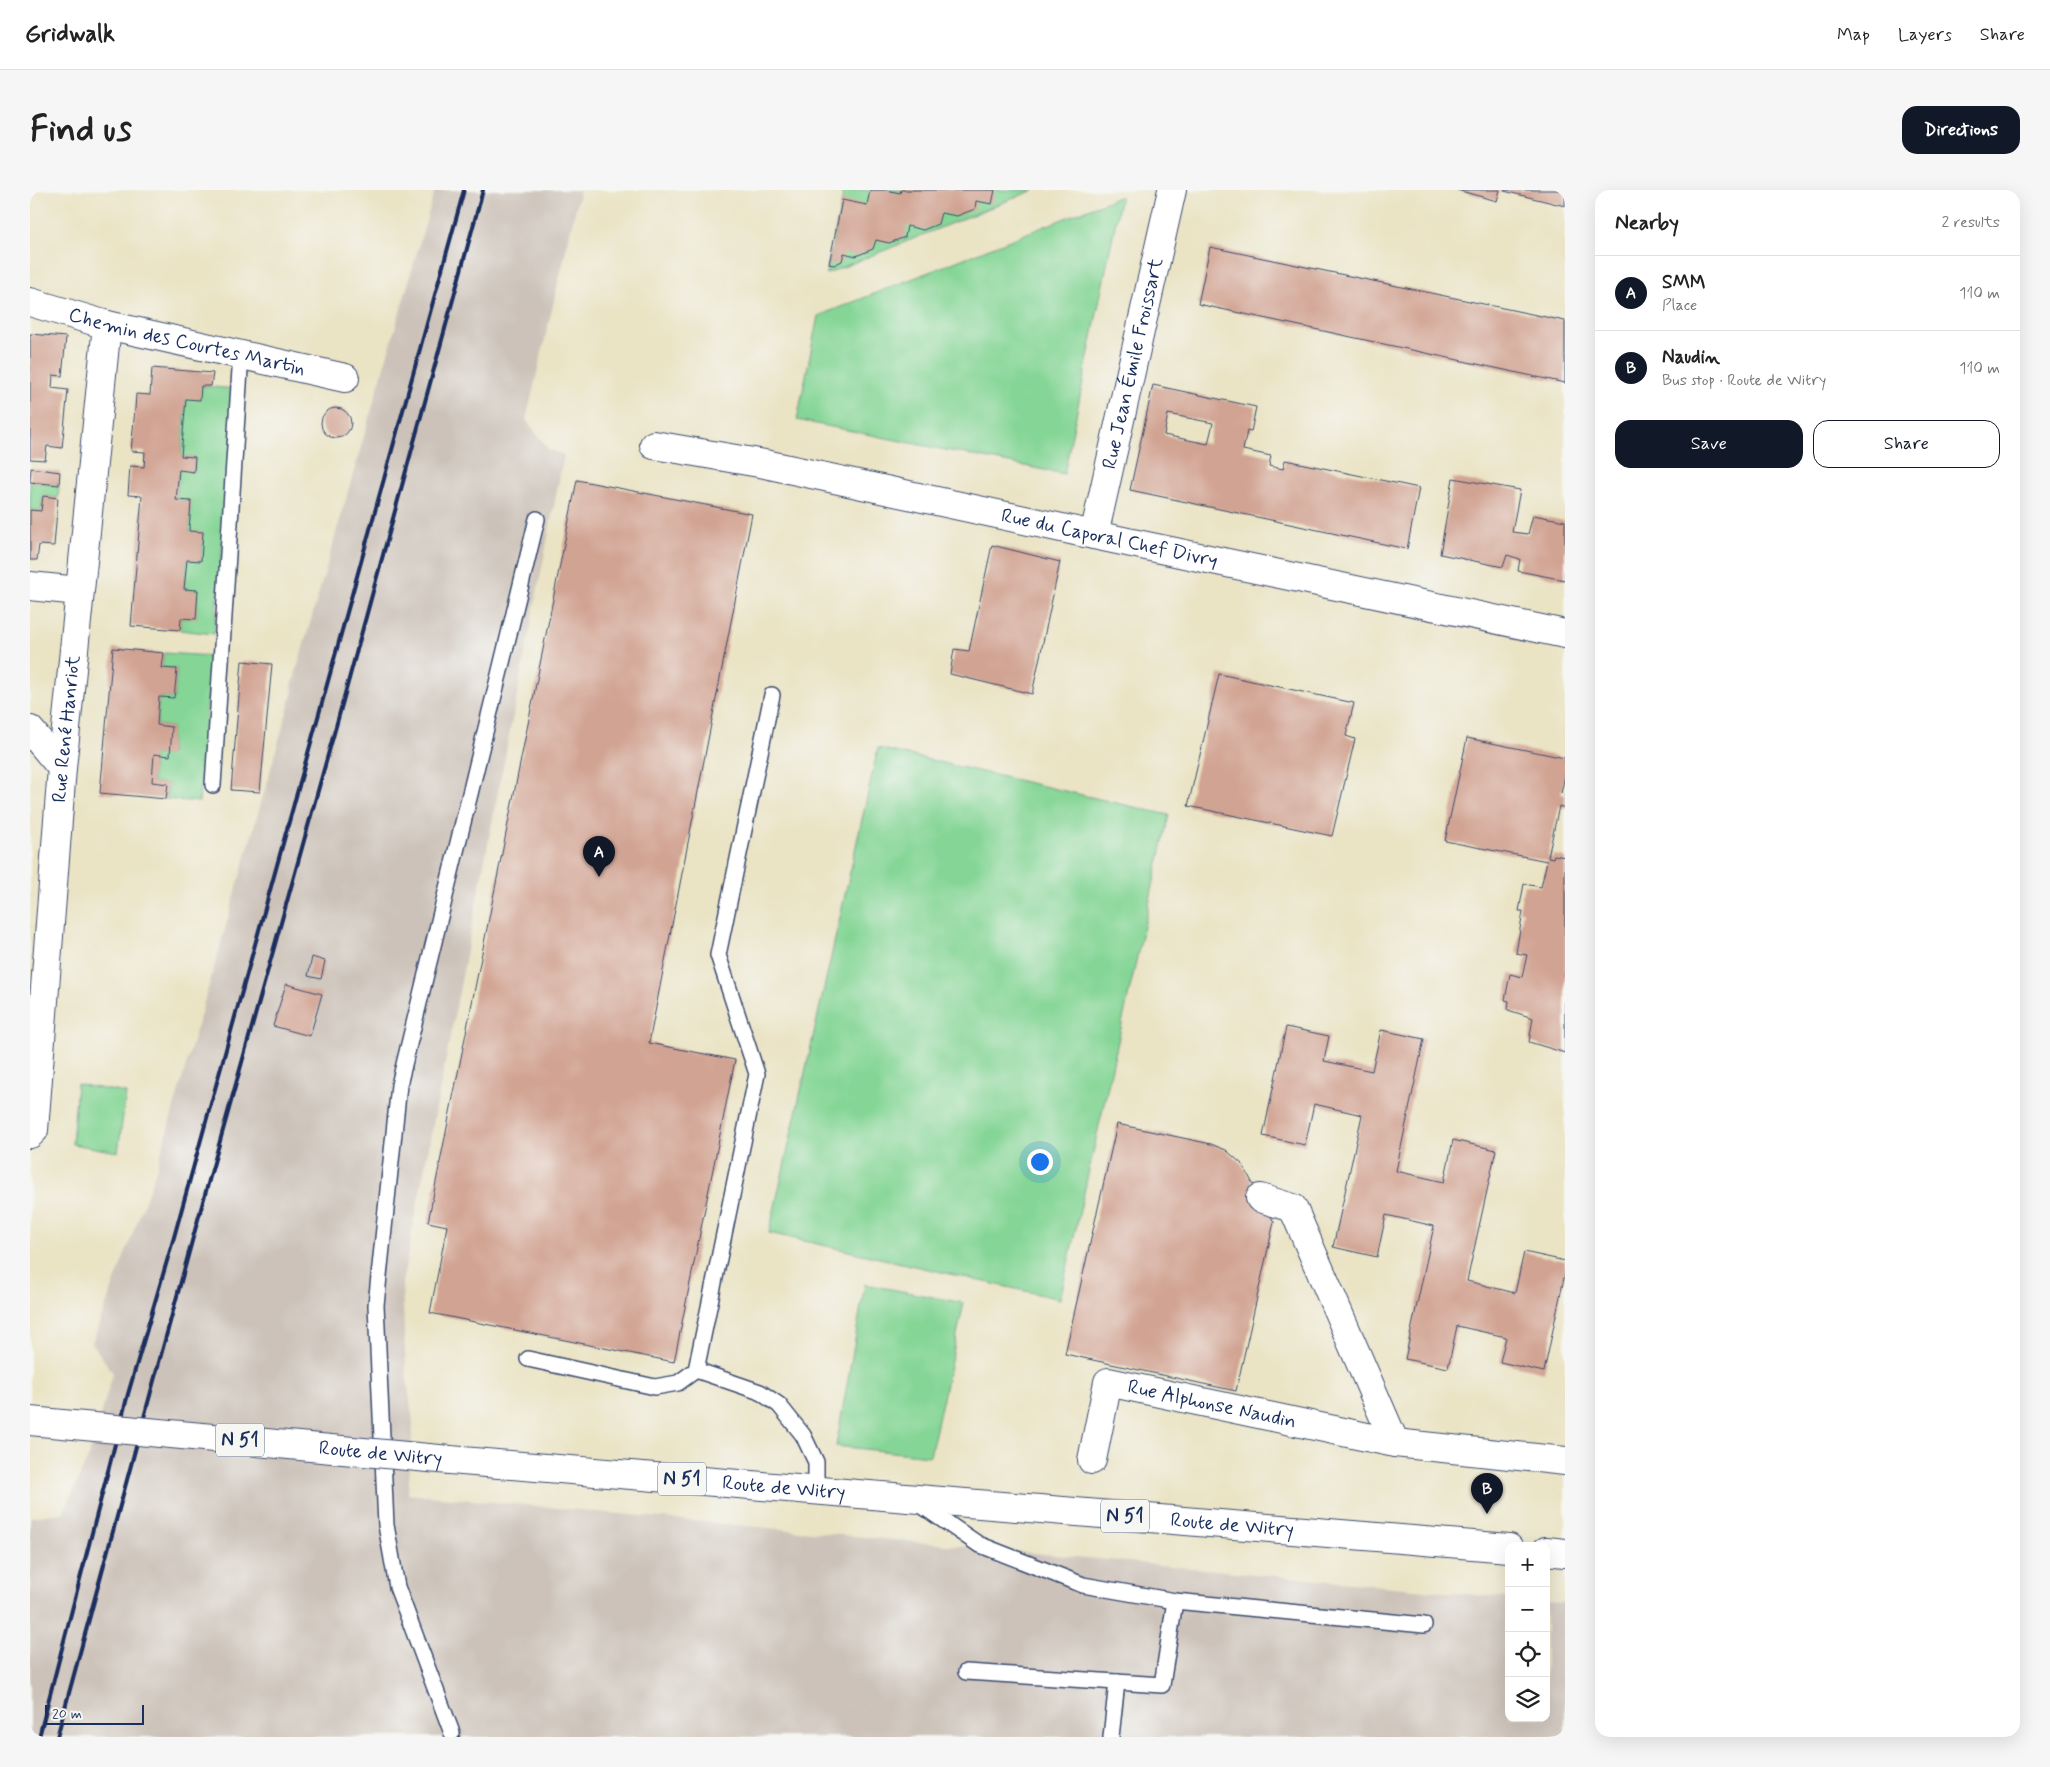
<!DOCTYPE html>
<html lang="en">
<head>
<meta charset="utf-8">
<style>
	body { margin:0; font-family:Mynerve,sans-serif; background:#f6f6f6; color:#222 }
	.controls { position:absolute; right:15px; bottom:15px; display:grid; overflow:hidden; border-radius:10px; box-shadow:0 5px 20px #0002 }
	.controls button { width:45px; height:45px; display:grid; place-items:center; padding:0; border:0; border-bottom:1px solid #e0e0e0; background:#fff; color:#222; font:25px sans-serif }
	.scale { position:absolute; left:15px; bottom:12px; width:99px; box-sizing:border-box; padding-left:5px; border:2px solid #1b2f5e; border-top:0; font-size:14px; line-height:18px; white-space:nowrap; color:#1b2f5e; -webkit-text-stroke:4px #f6f6f2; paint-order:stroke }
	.you { position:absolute; left:1009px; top:971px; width:18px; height:18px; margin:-12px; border:4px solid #fff; border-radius:50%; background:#1a73e8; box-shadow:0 0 0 8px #1a73e833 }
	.badge { display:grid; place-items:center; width:32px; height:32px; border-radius:50%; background:#111827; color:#fff; font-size:16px; font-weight:700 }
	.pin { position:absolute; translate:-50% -41px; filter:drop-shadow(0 1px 2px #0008) }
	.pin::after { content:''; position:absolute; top:26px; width:18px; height:15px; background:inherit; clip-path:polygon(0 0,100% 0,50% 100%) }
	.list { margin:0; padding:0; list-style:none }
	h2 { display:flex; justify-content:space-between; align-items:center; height:65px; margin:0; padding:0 20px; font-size:21px }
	h2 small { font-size:16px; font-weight:400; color:#767676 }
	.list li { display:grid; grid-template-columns:32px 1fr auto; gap:15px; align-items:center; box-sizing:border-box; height:75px; padding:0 20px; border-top:1px solid #e0e0e0 }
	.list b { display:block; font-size:19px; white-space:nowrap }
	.list p { margin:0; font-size:16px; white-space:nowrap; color:#767676 }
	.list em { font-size:16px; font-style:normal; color:#767676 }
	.actions { display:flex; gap:10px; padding:15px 20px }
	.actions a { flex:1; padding:11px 0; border:1px solid #111827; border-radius:15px; text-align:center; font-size:18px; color:#111827 }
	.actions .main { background:#111827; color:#fff }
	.icon { flex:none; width:28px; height:28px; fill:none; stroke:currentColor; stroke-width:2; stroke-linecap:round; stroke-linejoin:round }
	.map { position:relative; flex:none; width:1535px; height:1547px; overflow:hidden; border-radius:15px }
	header { display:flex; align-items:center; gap:30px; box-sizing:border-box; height:70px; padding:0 25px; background:#fff; border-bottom:1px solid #e0e0e0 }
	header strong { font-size:24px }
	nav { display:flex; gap:28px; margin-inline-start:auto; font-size:18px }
	.intro { display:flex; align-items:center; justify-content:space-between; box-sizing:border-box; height:120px; padding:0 30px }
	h1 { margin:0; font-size:35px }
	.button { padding:12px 22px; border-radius:15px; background:#111827; color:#fff; font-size:18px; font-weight:700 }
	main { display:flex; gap:30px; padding:0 30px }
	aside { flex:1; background:#fff; border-radius:15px; box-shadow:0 5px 20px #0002 }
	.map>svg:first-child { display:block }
</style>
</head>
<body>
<header>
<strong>Gridwalk</strong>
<nav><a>Map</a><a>Layers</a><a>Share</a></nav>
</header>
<div class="intro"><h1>Find us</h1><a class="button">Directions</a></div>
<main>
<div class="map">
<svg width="1535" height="1547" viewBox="0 0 1535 1547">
	<rect width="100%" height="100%" fill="#f6f6f2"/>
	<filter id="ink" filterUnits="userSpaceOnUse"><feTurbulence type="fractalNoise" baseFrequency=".02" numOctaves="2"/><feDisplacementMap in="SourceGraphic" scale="10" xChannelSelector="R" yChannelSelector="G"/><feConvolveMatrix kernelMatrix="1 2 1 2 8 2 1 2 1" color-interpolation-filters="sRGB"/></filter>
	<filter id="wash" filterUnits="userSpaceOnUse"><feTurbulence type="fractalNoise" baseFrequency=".0096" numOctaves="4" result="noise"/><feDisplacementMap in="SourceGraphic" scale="20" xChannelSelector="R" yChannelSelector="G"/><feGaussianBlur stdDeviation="1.12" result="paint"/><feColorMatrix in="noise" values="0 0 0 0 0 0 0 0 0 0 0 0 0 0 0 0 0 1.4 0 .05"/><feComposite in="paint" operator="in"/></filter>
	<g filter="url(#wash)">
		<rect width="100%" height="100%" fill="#eae3c4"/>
		<!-- industrial -->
		<path fill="#ccc2b9" d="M405 0H550L496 230 519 260 534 265 372 1093 376 1182 383 1233 378 1304 1479 1408V1528H1516V1412L1535 1413V1547H0V1327L33 1323 58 1268 83 1183 62 1153 125 984 263 501 262 496Z"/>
		<!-- green -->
		<g fill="#85d696" stroke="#50827a">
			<path d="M814 0H1004L796 84Z"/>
			<path d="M1091 6 1034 284 767 230 788 126Z"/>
			<path d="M171 196 207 199 184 444 150 440 151 428H166L168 400 154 399 157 370 171 371 173 343 159 341 161 311 146 310 149 280 164 281 165 267 151 266 156 209Z"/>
			<path d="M0 292 29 295 28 308 13 306 11 321 0 320Z"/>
			<path d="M134 463 181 466 169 612 136 609 138 594 122 592 124 564 140 565 142 537 127 535 129 507 144 508 147 479 132 478Z"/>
			<path d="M848 558 1139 625 1030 1109 739 1043Z"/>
			<path d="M47 894 96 903 88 962 42 954Z"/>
			<path d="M835 1094 934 1113 900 1266 806 1256Z"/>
		</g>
		<g id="blocks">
			<!-- building -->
			<g fill="#d1a392" fill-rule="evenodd">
				<path d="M840 0H856L870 3 871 0H965L962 14 946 11 945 19 927 26 911 23 908 34 893 40 877 36 875 47 859 53 846 50 843 59 826 66 814 63 812 71 804 75 799 74 812 10 837 15Z"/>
				<path d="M1427 0H1470L1467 11Z"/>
				<path d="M1535 0V16L1474 1V0Z"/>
				<path d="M1180 57 1535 131V193L1168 114Z"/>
				<path d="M0 144 36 147 32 186 23 185 22 198 38 200 32 258 17 256 15 270 0 269Z"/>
				<path d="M122 178 183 183 181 196H171L170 210 156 209 151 266 165 267 164 282 149 280 146 310 161 311 159 341 173 342 171 371 157 370 154 399 168 400 166 429 151 428 150 440 101 436 112 306 98 305 100 276 114 277 115 262 101 261 105 219 106 204 120 205Z"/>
				<path d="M1123 195 1226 217 1221 242 1217 241 1213 260 1241 266 1239 276 1253 279 1255 270 1389 298 1377 359 1100 300ZM1138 224 1183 233 1178 254 1134 245Z"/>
				<circle cx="306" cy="233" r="15"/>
				<path d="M1 278 30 282 29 295 0 292Z"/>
				<path d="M1423 288 1490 300 1482 342 1498 344 1503 325 1535 331V390L1488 381 1490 369 1477 365 1473 377 1410 364Z"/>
				<path d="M547 290 722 324 619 853 705 870 644 1172 400 1123 417 1036 398 1032Z"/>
				<path d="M13 306 28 308 24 356 9 355 7 370H0V320L11 321Z"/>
				<path d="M962 355 1030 372 1002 504 920 484 924 459 939 461Z"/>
				<path d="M83 458 134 463 132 478 147 479 144 508 129 507 127 535 142 537 140 566 124 564 122 592 138 594 136 609 70 603Z"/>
				<path d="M212 471 242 474 230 602 201 600Z"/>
				<path d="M1189 484 1324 513 1316 546 1325 549 1302 646 1158 616Z"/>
				<path d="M1437 548 1535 568V586L1531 603 1535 604V618L1529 616 1518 667 1523 668 1524 665 1535 667V863L1499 852 1503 828 1478 820 1479 811 1475 810 1480 784 1492 787 1497 765 1486 763 1493 721H1489L1494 694 1511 697 1517 671 1415 651Z"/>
				<path d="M282 767 295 771 291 789 278 786Z"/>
				<path d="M256 794 292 804 280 846 243 836Z"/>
				<path d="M1256 837 1299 846 1294 871 1342 881 1351 840 1394 849 1366 981 1414 992 1423 950 1466 960 1437 1091 1485 1103 1494 1062 1535 1071V1083L1514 1182 1470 1172 1476 1147 1427 1136 1418 1178 1375 1169 1404 1036 1356 1025 1347 1067 1303 1057 1332 925 1284 914 1275 955 1233 946Z"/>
				<path d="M1087 934 1181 954 1196 960 1212 974 1244 1032 1206 1201 1035 1164Z"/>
			</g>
		</g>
	</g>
	<g filter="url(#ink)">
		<use href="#blocks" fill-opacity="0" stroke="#3a4a6d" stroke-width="1"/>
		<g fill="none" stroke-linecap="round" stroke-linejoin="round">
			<!-- lane casing -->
			<g stroke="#3a4a6d" stroke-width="18">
				<g id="lane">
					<path d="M183 595 211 164"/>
					<path d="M498 1169 625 1197 648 1193 666 1180 730 1202 749 1215 773 1245 786 1272V1301"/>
					<path d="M666 1180 727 884 688 765 742 505"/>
					<path d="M888 1313 948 1354 1053 1395 1145 1411 1394 1435"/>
					<path d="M936 1482 1132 1495 1145 1411"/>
					<path d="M422 1543 367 1397 356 1335 346 1115 369 895 507 329"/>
					<path d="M1081 1547 1087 1492"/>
				</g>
			</g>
			<!-- street casing -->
			<g stroke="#3a4a6d" stroke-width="30">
				<g id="street">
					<path id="s1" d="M0 112 77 135 315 188"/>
					<path id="s2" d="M624 255 735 274 1064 345 1535 444"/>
					<path id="s3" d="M1064 345 1142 0"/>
					<path d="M0 396 49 401"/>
					<path d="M0 540 32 578"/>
					<path id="s4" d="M0 944 4 940 32 578 77 135"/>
					<path d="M1230 1008 1263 1018 1365 1253"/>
					<path id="s5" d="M1062 1270 1078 1192 1365 1253 1535 1271"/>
				</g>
			</g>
			<!-- primary casing -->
			<g stroke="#3a4a6d" stroke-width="30">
				<g id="primary">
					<path id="s6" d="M420 1270 1479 1358"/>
					<path d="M1516 1361 1535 1363"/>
				</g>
			</g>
			<!-- lane -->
			<use href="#lane" stroke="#fff" stroke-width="15"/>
			<!-- street -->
			<use href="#street" stroke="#fff" stroke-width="28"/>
			<!-- primary -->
			<use href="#primary" stroke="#fff" stroke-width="28"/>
			<!-- rail -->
			<g stroke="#1b2f5e" stroke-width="4">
				<path d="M9 1547 98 1204 144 1047 434 0"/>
				<path d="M27 1547 162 1051 308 529 453 0"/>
			</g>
			<!-- primary-bridge casing -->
			<g stroke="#3a4a6d" stroke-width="30" stroke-linecap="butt">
				<g id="primary-bridge">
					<path id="s7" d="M0 1231 420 1270"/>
				</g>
			</g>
			<!-- primary-bridge -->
			<use href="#primary-bridge" stroke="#fff" stroke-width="28"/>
		</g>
	</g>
	<g text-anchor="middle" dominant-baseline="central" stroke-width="4.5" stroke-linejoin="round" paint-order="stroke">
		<!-- shield labels -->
		<g fill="#f6f6f2" stroke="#5d6b8a" stroke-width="1">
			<rect x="186" y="1233.5" width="48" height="33" rx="4"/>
			<rect x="628" y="1272.5" width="48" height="33" rx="4"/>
			<rect x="1071" y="1309.5" width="48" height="33" rx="4"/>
		</g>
		<g font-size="19" font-weight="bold" fill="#1b2f5e">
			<text x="210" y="1250">N 51</text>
			<text x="652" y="1289">N 51</text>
			<text x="1095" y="1326">N 51</text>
		</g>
		<!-- street labels -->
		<g font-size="20" fill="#1b2f5e" stroke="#f6f6f2">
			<text stroke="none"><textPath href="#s1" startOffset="162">Chemin des Courtes Martin</textPath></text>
			<text stroke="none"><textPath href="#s3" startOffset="176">Rue Jean Émile Froissart</textPath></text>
			<text stroke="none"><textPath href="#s2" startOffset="465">Rue du Caporal Chef Divry</textPath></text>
			<text stroke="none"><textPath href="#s4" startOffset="408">Rue René Hanriot</textPath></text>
			<text stroke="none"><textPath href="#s5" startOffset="186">Rue Alphonse Naudin</textPath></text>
			<text stroke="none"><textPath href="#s7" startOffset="352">Route de Witry</textPath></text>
			<text stroke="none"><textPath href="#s6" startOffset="335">Route de Witry</textPath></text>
			<text stroke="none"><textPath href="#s6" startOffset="785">Route de Witry</textPath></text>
		</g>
	</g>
</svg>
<div class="controls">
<button>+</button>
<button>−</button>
<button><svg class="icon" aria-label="locate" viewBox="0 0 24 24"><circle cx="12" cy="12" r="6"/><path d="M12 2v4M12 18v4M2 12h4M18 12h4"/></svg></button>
<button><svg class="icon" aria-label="layers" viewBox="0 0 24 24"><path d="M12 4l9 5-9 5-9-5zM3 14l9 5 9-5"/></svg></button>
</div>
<div class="scale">20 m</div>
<div class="you"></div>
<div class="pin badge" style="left:569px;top:687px">A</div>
<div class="pin badge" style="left:1457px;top:1324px">B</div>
</div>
<aside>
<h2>Nearby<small>2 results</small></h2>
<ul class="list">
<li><span class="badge">A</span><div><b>SMM</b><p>Place</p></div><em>110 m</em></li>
<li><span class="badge">B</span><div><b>Naudin</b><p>Bus stop · Route de Witry</p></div><em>110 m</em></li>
</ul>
<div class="actions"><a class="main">Save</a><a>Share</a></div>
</aside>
</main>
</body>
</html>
